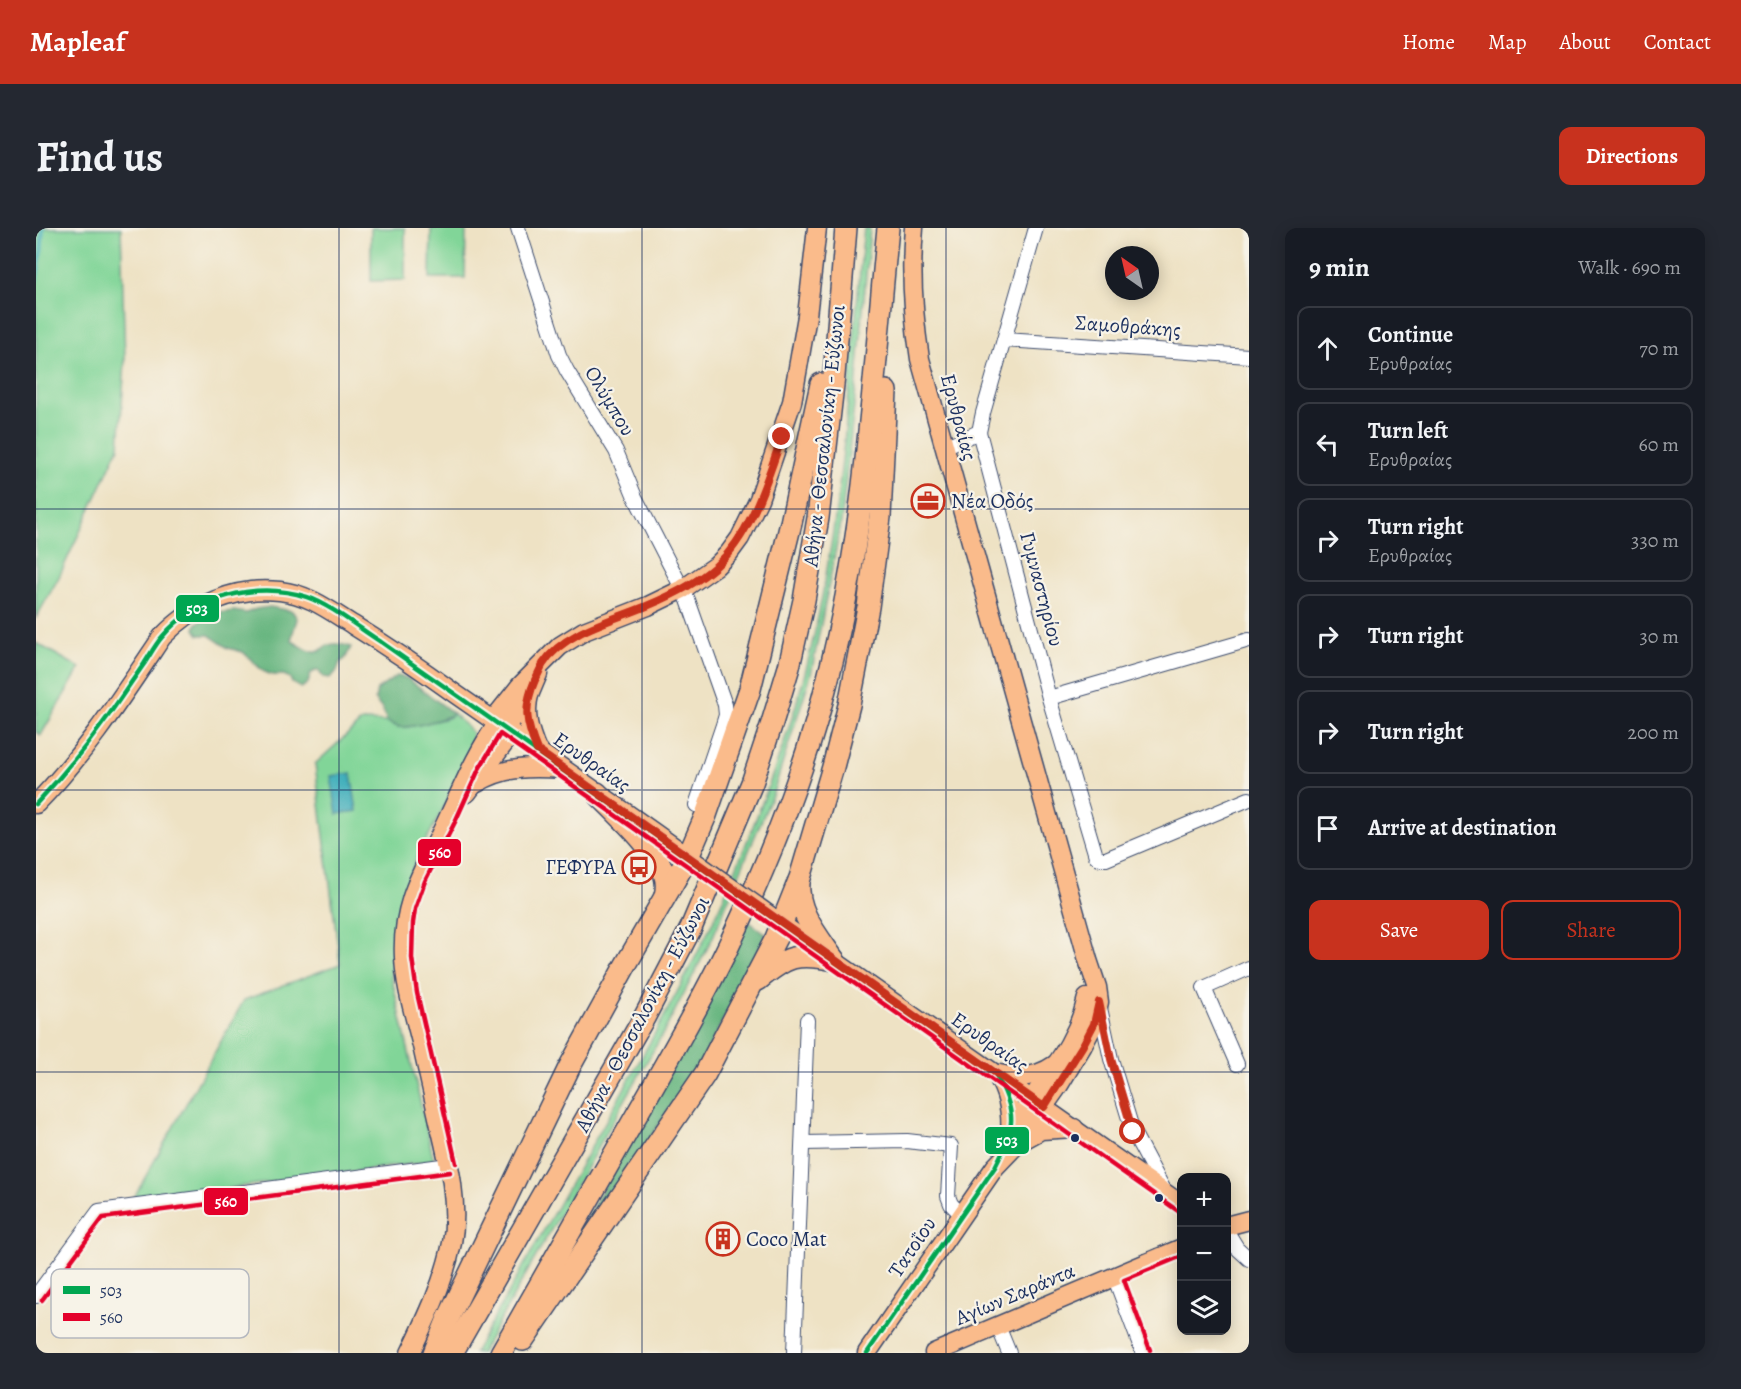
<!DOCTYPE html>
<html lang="en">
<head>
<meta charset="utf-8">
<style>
	body { margin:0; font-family:Alegreya,serif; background:#242831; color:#f1f3f6 }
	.controls { position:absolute; right:18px; bottom:18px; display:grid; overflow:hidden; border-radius:12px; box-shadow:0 3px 15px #0003 }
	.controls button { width:54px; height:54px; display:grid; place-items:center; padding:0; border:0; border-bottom:2px solid #363941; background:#171b24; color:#f1f3f6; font:30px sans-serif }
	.compass { position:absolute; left:1069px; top:18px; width:54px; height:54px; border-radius:50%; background:#171b24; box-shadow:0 3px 15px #0003; rotate:326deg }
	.stop { position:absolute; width:18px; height:18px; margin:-14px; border:4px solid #c8321e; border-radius:50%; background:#fff }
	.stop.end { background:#c8321e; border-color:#fff; box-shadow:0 2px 6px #0008 }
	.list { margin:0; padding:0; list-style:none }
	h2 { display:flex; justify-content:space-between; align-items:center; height:78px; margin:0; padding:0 24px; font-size:26px }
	h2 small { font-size:20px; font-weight:400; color:#9ea1a6 }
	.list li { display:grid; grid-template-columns:39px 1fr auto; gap:18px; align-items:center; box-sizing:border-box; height:84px; margin:0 12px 12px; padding:0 12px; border:2px solid #363941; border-radius:12px }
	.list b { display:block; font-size:22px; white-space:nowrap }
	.list p { margin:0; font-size:20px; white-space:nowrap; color:#9ea1a6 }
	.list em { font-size:20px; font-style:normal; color:#9ea1a6 }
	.actions { display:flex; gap:12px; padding:18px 24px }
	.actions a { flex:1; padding:14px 0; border:2px solid #c8321e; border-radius:12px; text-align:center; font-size:21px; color:#c8321e }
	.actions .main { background:#c8321e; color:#fff }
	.icon { flex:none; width:33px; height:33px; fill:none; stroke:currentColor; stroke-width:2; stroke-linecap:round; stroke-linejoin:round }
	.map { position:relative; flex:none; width:1213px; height:1125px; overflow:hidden; border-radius:12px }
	header { display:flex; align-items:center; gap:36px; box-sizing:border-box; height:84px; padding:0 30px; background:#c8321e; color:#fff }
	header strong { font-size:28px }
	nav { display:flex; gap:33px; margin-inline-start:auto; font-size:21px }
	.intro { display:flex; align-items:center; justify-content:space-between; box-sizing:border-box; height:144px; padding:0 36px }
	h1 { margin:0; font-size:42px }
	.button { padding:15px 27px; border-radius:12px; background:#c8321e; color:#fff; font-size:21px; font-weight:700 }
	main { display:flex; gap:36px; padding:0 36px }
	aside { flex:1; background:#171b24; border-radius:12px; box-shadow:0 3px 15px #0003 }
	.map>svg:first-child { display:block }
</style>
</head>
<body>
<header>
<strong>Mapleaf</strong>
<nav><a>Home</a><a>Map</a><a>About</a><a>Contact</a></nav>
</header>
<div class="intro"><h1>Find us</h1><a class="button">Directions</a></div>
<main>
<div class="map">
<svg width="1213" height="1125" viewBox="0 0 1213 1125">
	<rect width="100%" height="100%" fill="#f7f3e8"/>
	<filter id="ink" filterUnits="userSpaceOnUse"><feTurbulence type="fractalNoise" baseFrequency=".0167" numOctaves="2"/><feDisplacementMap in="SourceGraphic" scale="12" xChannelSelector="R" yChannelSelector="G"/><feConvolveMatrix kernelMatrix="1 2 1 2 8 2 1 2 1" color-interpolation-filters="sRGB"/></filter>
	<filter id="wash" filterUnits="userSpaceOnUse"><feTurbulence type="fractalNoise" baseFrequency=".008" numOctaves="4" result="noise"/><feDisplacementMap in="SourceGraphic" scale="24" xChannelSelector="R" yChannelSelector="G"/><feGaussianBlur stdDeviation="1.35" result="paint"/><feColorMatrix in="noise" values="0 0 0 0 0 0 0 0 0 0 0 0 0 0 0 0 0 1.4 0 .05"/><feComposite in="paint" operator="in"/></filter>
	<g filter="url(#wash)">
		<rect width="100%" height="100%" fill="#eee2c4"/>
		<!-- green -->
		<g fill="#81d598" stroke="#4e827b" stroke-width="1.5">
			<path d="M0 0H85L89 133 83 219 23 349 0 390Z"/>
			<path d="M335 0H369V52L335 53Z"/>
			<path d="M395 0H430L429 50H394Z"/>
			<path d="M828 0H834L821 151 805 295 775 446 737 565 676 711 630 800 445 1125H438C481 1049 524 974 567 898 602 836 637 775 668 712 686 677 700 641 714 606 735 553 755 500 769 445 807 299 813 149 828 0Z"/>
			<path d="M0 415 44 440 5 507 0 504Z"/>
			<path d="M418 486 436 504V527L379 633 360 695 355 747 398 933 96 973 208 772 304 736 279 536 326 493 351 494 362 499H372L412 490Z"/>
		</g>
		<!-- forest -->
		<g fill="#68b680" stroke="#42726f" stroke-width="1.5">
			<path d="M234 379 256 383 261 390C260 398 255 406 256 413L273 423H284C292 413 304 415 315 419L309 431 304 434 301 443 294 450 287 449 282 442 275 445 272 455 265 460 256 455 254 450 248 447H236L227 443 207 424 192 420 173 407H163L159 401 161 395 182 385 198 383 210 385 220 381Z"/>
			<path d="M361 448 371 450 418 486C409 491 375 500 365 499 360 499 356 496 351 494L346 481 339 472 341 462Z"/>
			<path d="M712 693 730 706 717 735 666 833 514 1058Z"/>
		</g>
		<!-- water -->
		<path fill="#40afbb" stroke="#2e6f8c" stroke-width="1.5" d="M315 545 321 583 301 586 295 548Z"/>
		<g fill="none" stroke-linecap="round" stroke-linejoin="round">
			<!-- stream -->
			<path stroke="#40afbb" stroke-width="4" d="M0 54 5 27 7 0"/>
		</g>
	</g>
	<g filter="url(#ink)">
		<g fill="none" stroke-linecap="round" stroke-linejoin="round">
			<!-- minor casing -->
			<g stroke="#3b4a6d" stroke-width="16">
				<g id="minor">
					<path d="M482 0 523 127 531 143 580 223 599 269 652 372 689 477 690 487 687 497 660 577"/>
					<path d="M1000 0 947 185 943 204 1013 470 1060 628 1065 631H1070L1213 571"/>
					<path d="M968 112 1213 128"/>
					<path d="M908 219 943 204"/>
					<path d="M1013 470 1213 412"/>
					<path d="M1064 780 1075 831 1097 904 1128 962"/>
					<path d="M1201 836 1168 760 1213 740"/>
					<path d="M768 915 871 913 915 918 912 968 915 976 926 987"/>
					<path d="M1190 1002 1201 1020 1213 1031"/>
					<path d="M1078 1048 1107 1125"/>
					<path d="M0 1068 63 983 413 937"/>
					<path d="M962 1098 973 1125"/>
					<path d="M758 1125 771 792"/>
				</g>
			</g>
			<!-- major casing -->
			<g stroke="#3b4a6d" stroke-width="21">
				<g id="major">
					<path d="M493 467C488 487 493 503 501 522"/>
					<path d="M457 492 484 458 524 418 548 403 612 378 647 361 680 338 693 325 704 310 723 271 756 174 771 88 781 0"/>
					<path d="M469 500 494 465 502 446"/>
					<path d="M441 555C468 538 496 539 527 541"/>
					<path d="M431 565 476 505"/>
					<path d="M0 576C49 526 87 467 126 409 157 377 198 358 244 363 272 366 293 382 317 397 351 418 385 441 418 465 500 522 582 578 663 637"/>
					<path d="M734 688 1146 977"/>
					<path d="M960 846C972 865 976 884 974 906"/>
					<path d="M964 846C984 852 1003 848 1020 836"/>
					<path d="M972 912C995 860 1038 829 1051 770"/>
					<path d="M985 913 1005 902 1038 900"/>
					<path d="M1190 998 1213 992"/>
					<path d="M374 1125C391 1090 408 1054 416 1015 423 976 413 935 404 898 398 871 392 844 386 818 379 789 369 758 368 729 365 671 391 637 413 588 428 556 441 524 462 495"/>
					<path d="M831 1125 959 939 983 914 1023 857 1047 817 1058 796 1063 774 1061 759 1052 732 884 131C877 86 874 45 878 0"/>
					<path d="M898 1125 1146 1020"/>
				</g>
			</g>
			<!-- highway casing -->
			<g stroke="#3b4a6d" stroke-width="24">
				<g id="highway">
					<path d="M561 565C581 586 618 619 628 645 631 653 631 660 629 668"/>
					<path d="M763 653C760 684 782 708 798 732"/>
					<path d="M722 752C751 728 761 724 798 732"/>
					<path d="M487 1112 669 846 740 710 764 650 797 539 813 477 832 379 844 289 850 163"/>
					<path d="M398 1125 411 1093 533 840 589 738 652 629 670 587 714 461 755 295 785 156"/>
					<path d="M416 1125 609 788 655 700 716 555 736 495 753 439 768 372 782 290 798 148 810 0"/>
					<path d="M465 1125C510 1046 555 967 600 888 632 832 665 775 693 717 732 635 770 539 792 450 830 303 837 151 852 0"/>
				</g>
			</g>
			<!-- minor -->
			<use href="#minor" stroke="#fff" stroke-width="14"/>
			<!-- major -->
			<use href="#major" stroke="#fabb8b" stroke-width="18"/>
			<!-- highway -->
			<use href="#highway" stroke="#fabb8b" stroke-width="21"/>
			<!-- major-bridge casing -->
			<g stroke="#3b4a6d" stroke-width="21" stroke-linecap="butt">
				<path id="major-bridge" d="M663 637 733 687"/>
			</g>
			<!-- major-bridge -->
			<use href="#major-bridge" stroke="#fabb8b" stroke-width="18"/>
			<!-- bus-1 casing -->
			<g stroke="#f7f3e8" stroke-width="9">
				<path id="bus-1" d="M0 576C26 548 50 519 72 488 84 471 96 453 108 436 114 427 119 417 126 409 160 368 221 353 271 369 295 377 324 401 345 414L959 845C982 885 979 900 959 939L831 1125"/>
			</g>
			<!-- bus-2 casing -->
			<g stroke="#f7f3e8" stroke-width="9">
				<g id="bus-2">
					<path d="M420 935 381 765 376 730 377 695 379 681 389 653 419 594 443 541 464 506 1142 983"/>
					<path d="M6 1072 67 990 414 944"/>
					<path d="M1114 1122 1088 1052 1146 1028"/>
				</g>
			</g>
			<!-- bus-1 -->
			<use href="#bus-1" stroke="#00a651" stroke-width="4.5"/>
			<!-- bus-2 -->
			<use href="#bus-2" stroke="#e4002b" stroke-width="4.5"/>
		</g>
	</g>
	<g fill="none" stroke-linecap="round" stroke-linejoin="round" filter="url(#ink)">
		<!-- route -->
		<path stroke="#c8321e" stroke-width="8" d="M746 209C730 254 716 305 680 338 661 355 637 367 613 377 579 392 528 403 507 436 504 441 502 447 499 452 487 480 490 495 501 522L1008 879 1047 817 1058 796 1063 774 1075 831 1097 904"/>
	</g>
	<!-- grid -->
	<path fill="none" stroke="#1b2f5e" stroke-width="1.5" stroke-opacity="0.55" d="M303 0V1125M606 0V1125M910 0V1125M0 281H1213M0 562H1213M0 844H1213"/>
	<!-- icons -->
	<defs>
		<g id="office-ring" transform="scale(1.725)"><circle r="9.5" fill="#f7f3e8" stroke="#c8321e" stroke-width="1.5"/><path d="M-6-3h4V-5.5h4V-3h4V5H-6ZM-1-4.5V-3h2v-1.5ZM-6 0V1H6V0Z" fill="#c8321e"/></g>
		<g id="bus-ring" transform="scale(1.725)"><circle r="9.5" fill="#f7f3e8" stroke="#c8321e" stroke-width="1.5"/><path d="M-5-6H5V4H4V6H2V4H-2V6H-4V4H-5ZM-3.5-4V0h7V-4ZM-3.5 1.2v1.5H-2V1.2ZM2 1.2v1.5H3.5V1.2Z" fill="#c8321e"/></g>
		<g id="building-ring" transform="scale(1.725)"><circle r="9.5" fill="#f7f3e8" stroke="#c8321e" stroke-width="1.5"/><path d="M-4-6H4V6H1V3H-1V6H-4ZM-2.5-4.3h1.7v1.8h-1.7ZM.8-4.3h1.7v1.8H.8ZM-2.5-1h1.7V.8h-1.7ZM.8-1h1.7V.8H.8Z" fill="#c8321e"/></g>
	</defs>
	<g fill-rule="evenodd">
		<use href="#office-ring" x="892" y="273"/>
		<use href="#bus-ring" x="603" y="639"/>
		<use href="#building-ring" x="687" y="1011"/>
	</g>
	<!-- markers -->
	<g fill="#1b2f5e" stroke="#f7f3e8" stroke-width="2">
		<circle cx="1039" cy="910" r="5"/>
		<circle cx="1123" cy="970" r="5"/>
	</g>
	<g text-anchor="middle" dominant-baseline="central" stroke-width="4.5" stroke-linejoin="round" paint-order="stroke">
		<!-- street labels -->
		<g font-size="21" fill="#1b2f5e" stroke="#f7f3e8">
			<text transform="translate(1092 98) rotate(4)">Σαμοθράκης</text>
			<text transform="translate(574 173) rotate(59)">Ολύμπου</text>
			<text transform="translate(923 189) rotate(75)">Ερυθραίας</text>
			<text transform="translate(788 208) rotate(-84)">Αθήνα - Θεσσαλονίκη - Εύζωνοι</text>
			<text transform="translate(1006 361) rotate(75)">Γυμναστηρίου</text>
			<text transform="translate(556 534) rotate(35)">Ερυθραίας</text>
			<text transform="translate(606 786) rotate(-62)">Αθήνα - Θεσσαλονίκη - Εύζωνοι</text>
			<text transform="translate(954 814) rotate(35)">Ερυθραίας</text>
			<text transform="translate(876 1019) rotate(-56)">Τατοΐου</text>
			<text transform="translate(979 1066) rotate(-23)">Αγίων Σαράντα</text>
		</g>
		<!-- poi labels -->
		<g font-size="21" fill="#1b2f5e" stroke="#f7f3e8" text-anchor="start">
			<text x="915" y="273">Νέα Οδός</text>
			<text x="580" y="639" text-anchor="end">ΓΕΦΥΡΑ</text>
			<text x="710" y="1011">Coco Mat</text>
		</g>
	</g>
	<!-- legend -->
	<rect x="15" y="1041" width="198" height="69" rx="9" fill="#f7f3e8" stroke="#b5b8bf" stroke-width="1.5"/>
	<rect x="27" y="1058" width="27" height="8" fill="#00a651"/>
	<rect x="27" y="1085" width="27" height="8" fill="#e4002b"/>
	<g font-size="16" fill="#1b2f5e">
		<text x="64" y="1068">503</text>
		<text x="64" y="1095">560</text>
	</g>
	<g stroke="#f7f3e8" stroke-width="2">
		<rect x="139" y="366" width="45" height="29" rx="6" fill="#00a651"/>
		<rect x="381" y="610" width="45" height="29" rx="6" fill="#e4002b"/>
		<rect x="948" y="898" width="46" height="29" rx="6" fill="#00a651"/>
		<rect x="167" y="959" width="46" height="29" rx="6" fill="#e4002b"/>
	</g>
	<g font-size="16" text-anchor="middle" font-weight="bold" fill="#fff">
		<text x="161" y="386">503</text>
		<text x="404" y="630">560</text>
		<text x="971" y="918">503</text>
		<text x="190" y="979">560</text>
	</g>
</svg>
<div class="controls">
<button>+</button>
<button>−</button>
<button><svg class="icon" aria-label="layers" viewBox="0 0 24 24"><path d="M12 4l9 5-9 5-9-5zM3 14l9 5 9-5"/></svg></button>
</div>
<svg class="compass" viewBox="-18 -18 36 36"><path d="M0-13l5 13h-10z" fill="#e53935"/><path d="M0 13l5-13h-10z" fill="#9ea1a6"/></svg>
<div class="stop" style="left:1097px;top:904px"></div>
<div class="stop end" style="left:746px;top:209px"></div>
</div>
<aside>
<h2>9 min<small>Walk · 690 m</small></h2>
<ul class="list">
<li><svg class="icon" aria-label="ahead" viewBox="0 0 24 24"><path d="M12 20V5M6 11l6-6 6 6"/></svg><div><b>Continue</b><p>Ερυθραίας</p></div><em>70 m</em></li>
<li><svg class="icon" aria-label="left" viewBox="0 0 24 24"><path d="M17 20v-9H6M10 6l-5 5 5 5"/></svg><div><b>Turn left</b><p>Ερυθραίας</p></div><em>60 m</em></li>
<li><svg class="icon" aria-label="right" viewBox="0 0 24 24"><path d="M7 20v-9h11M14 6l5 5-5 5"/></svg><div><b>Turn right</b><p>Ερυθραίας</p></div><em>330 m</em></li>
<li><svg class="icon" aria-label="right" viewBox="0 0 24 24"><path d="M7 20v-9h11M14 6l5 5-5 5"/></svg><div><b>Turn right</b></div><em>30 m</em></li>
<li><svg class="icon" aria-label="right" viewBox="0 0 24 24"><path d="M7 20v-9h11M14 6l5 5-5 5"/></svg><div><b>Turn right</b></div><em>200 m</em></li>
<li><svg class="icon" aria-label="arrive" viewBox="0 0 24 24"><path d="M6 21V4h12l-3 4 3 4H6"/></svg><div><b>Arrive at destination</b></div></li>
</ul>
<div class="actions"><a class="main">Save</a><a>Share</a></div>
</aside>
</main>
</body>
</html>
